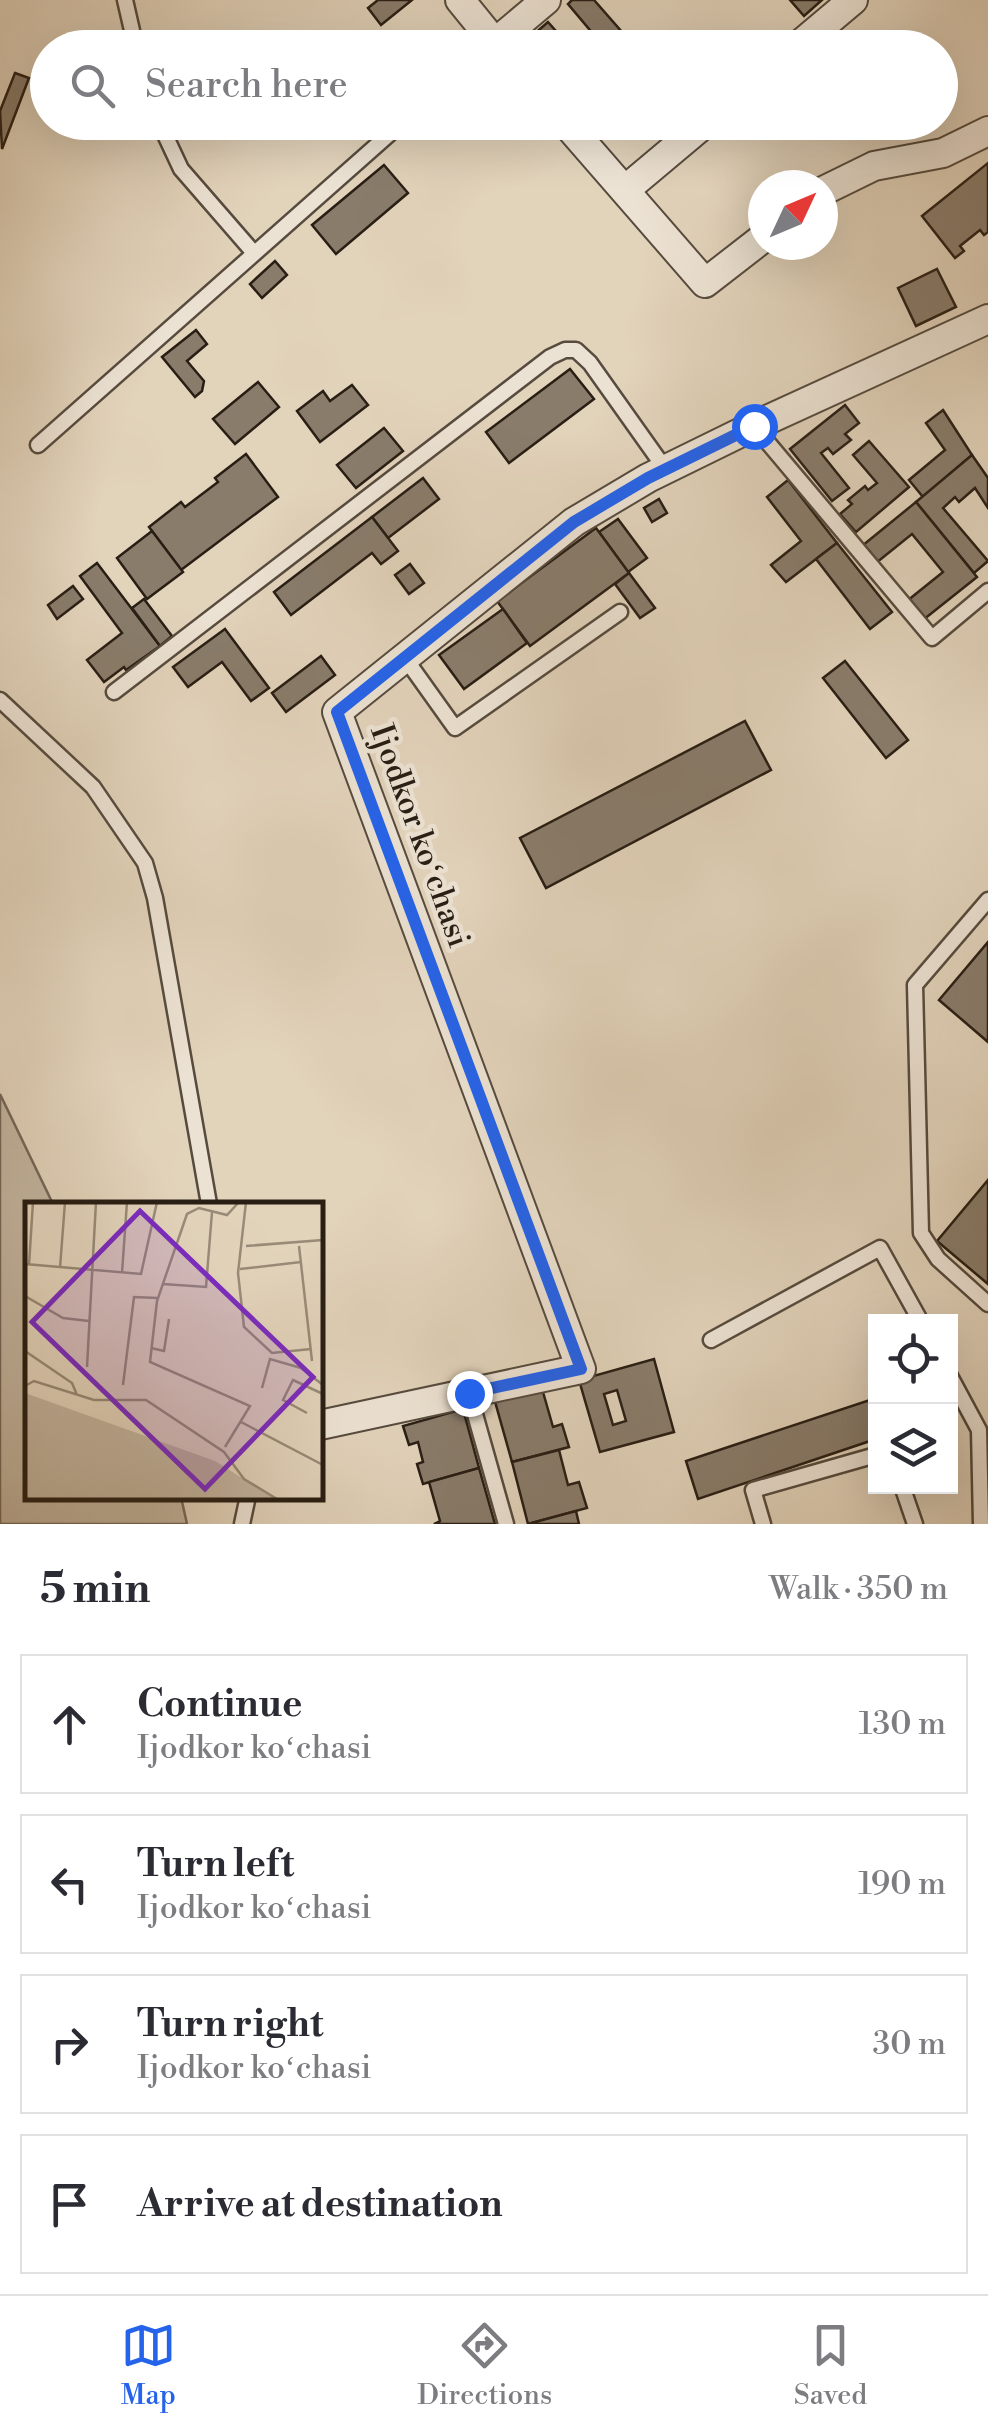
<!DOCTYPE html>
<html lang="en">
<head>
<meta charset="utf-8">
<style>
	body { margin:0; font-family:"Libre Bodoni",serif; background:#f7f7f7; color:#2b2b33 }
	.controls { position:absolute; right:30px; bottom:30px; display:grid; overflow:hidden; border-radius:0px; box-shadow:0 10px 40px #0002 }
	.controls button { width:90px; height:90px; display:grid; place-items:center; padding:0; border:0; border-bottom:2px solid #e1e1e2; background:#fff; color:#2b2b33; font:50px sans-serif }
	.compass { position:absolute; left:748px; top:170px; width:90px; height:90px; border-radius:50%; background:#fff; box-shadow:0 10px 40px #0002; rotate:46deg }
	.stop { position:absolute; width:30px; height:30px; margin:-22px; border:8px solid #2563eb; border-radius:50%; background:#fff }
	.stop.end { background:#2563eb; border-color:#fff; box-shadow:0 2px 10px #0008 }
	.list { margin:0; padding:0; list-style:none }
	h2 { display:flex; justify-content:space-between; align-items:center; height:130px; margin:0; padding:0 40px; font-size:42px }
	h2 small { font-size:32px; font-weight:400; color:#7c7c81 }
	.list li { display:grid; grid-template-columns:65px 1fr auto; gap:30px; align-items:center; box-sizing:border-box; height:140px; margin:0 20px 20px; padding:0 20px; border:2px solid #e1e1e2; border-radius:0px }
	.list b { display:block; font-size:38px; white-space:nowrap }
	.list p { margin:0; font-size:32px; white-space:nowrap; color:#7c7c81 }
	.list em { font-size:32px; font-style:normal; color:#7c7c81 }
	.icon { flex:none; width:55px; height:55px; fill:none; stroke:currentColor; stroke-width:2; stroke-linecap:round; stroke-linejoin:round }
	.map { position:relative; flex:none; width:988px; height:1524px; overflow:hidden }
	.search { position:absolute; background:#fff; box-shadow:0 10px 40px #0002; left:30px; right:30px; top:30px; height:110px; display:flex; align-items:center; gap:25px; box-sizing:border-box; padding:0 35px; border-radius:55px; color:#7c7c81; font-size:38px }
	.sheet { height:770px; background:#fff }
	nav { display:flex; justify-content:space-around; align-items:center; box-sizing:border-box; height:140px; border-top:2px solid #e1e1e2; background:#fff; font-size:28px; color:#7c7c81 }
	nav a { display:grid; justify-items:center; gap:5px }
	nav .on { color:#2563eb }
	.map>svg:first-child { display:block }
</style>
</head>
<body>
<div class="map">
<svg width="988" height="1524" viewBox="0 0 988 1524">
	<rect width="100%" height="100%" fill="#e2d3bb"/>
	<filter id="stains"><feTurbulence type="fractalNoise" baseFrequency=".002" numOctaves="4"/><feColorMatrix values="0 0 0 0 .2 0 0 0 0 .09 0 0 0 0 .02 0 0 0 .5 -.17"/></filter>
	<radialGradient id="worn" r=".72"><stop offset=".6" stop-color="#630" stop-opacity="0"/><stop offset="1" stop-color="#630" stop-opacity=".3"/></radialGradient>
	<!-- green -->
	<path fill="#c2b49f" stroke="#75695a" stroke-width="2.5" d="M0 1094 53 1204H28V1496L181 1497 187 1524H0Z"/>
	<!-- building -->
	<g fill="#897c6b" stroke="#281e14" stroke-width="2.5" fill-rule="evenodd">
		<path d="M378 0H412L381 25 368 8Z"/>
		<path d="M572 0H594L636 48H580L594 35 568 4Z"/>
		<path d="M790 0H822L804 16Z"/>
		<path d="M548 22 571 48H529L525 42Z"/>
		<path d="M15 73 29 78 2 149 0 111Z"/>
		<path d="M988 163V232L984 235 980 230 960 246 964 251 955 258 922 216Z"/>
		<path d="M384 165 408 193 336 254 312 225Z"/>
		<path d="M275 261 287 275 262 298 250 284Z"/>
		<path d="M937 269 956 307 916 326 898 288Z"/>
		<path d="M196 330 207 344 187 361 204 381 202 391 195 397 162 357Z"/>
		<path d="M570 369 594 399 509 463 486 432Z"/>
		<path d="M258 382 279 407 235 444 213 419Z"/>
		<path d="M352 385 368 405 320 442 297 411 323 391 330 401Z"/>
		<path d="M845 405 859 423 845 434 851 440 833 454 828 448 821 453 849 488 832 501 790 449Z"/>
		<path d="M943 410 972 455 923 497 909 480 945 450 926 423Z"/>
		<path d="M384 428 403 451 356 488 337 465Z"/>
		<path d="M869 441 909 487 856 532 840 514 852 504 848 500 865 486 868 490 877 483 853 455Z"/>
		<path d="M246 454 278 497 181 570 149 527 181 502 185 507 218 482 215 478Z"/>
		<path d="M972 455 988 478V508L975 488 959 502 955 497 943 508 988 561 974 573 916 502Z"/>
		<path d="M423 478 439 499 388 538 372 517Z"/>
		<path d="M788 480 837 543 786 582 771 565 801 541 767 497Z"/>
		<path d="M659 499 667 513 652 522 644 508Z"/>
		<path d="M916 502 977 577 923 620 907 601 943 572 912 534 876 563 862 546Z"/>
		<path d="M372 517 398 551 381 564 372 553 291 615 274 592Z"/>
		<path d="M618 519 647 558 628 572 599 532Z"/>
		<path d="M596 528 629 573 530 646 497 601Z"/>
		<path d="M152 531 183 572 147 599 117 558Z"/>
		<path d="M837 543 892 612 870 629 816 559Z"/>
		<path d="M97 563 160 646 126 670 124 667 104 682 87 660 122 633 80 576Z"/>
		<path d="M410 564 424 583 409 594 395 575Z"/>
		<path d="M629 573 655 608 640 618 615 584Z"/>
		<path d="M73 586 83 599 57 619 48 605Z"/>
		<path d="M144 599 172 636 160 646 132 608Z"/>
		<path d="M503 609 527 643 464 689 439 655Z"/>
		<path d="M225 629 269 688 251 701 222 662 188 687 173 667Z"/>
		<path d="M321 656 335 675 286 712 272 693Z"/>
		<path d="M845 661 908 740 886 758 823 678Z"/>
		<path d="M745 721 771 770 546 888 520 838Z"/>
		<path d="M988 942V1042L939 1000Z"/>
		<path d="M988 1180V1284L937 1241Z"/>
		<path d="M654 1359 674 1432 600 1452 579 1380ZM617 1390 626 1421 613 1425 604 1394Z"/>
		<path d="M541 1385 553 1427 562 1424 569 1447 512 1462 494 1398Z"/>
		<path d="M876 1398V1439L698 1499 686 1461Z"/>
		<path d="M463 1409 479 1468 423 1484 417 1464 423 1462 418 1442 409 1445 403 1426Z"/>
		<path d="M559 1450 568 1485 579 1482 587 1508 528 1524 512 1462Z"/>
		<path d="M479 1468 495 1524H434L440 1521 429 1482Z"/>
		<path d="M576 1511 579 1524H528Z"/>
	</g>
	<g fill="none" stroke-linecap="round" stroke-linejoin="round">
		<!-- service casing -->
		<g stroke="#564b3e" stroke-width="19">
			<g id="service">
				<path d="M125 0 136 48"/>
				<path d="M159 122 181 169 254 253"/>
				<path d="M754 426 932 638 988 591"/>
				<path d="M38 445 403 122"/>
				<path d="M405 658 455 728 620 612"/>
				<path d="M114 692 550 357 565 350H576L590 363 666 470"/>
				<path d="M0 700 93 787 145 863 155 898 209 1204"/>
				<path d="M988 900 915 985 921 1233 938 1259 988 1304"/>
				<path d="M711 1340 880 1248 921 1322"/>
				<path d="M950 1376 979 1430 981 1524"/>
				<path d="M469 1393 506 1524"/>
				<path d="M902 1486 915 1524"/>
				<path d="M242 1524 248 1496"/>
				<path d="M763 1524 753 1490 876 1455"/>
			</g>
		</g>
		<!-- minor casing -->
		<g stroke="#564b3e" stroke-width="32">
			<g id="minor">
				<path d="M460 0 499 48"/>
				<path d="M495 43 546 0"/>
				<path d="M796 48 853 0"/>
				<path d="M565 122 705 283 763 238"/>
				<path d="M625 190 706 122"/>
				<path d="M823 191 874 166 943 153 988 131"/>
				<path d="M320 1425 581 1369 337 712 574 522 648 478 754 426 988 319"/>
			</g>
		</g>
		<!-- service -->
		<use href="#service" stroke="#ece2d3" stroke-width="14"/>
		<!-- minor -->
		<use href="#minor" stroke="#ece2d3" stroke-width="28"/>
	</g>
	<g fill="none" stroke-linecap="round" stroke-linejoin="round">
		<!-- route -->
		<path stroke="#2563eb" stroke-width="12" d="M469 1393 581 1369 337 712 574 522 648 478 754 426"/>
	</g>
	<g text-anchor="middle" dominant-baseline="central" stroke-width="9" stroke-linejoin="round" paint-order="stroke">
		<!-- street labels -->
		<g font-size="32" fill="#281e14" stroke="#ece2d3">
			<text transform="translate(420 836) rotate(70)">Ijodkor koʻchasi</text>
		</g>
	</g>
	<!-- overview -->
	<g transform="translate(25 1202)">
		<rect width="298" height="298" fill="#e2d3bb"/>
		<path d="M0 191 190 259 250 297H0Z" fill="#c2b49f"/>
		<path fill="none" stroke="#988b78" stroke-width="2.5" d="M221 0 213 71 219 125 247 151 286 147M221 44 298 38M274 44 287 159M0 62 116 72 132 0M4 63 8 0M35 66 40 0M215 67 276 60M97 71 102 0M138 82 181 85 187 10M0 94 38 116 64 119M126 146 139 149 144 117M0 149 47 181 52 193M62 165 71 0M98 183 109 95 133 96M0 184 9 179 69 198H121L199 250 219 277 252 297M237 186 245 157 276 166 298 183M282 211 258 198 268 178 298 192M216 220 298 263M200 245 225 204 125 160 132 99 162 12 174 6 202 13 214 0"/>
		<path fill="#7b2cbf" fill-opacity="0.15" stroke="#7b2cbf" stroke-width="5" d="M115 9 288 175 180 287 7 120Z"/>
		<rect width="298" height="298" fill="none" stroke="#281e14" stroke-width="5"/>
	</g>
	<rect width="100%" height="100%" filter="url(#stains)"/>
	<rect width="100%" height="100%" fill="url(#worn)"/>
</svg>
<div class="controls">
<button><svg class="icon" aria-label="locate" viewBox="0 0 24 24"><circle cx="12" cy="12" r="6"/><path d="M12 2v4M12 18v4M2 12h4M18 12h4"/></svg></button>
<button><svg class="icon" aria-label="layers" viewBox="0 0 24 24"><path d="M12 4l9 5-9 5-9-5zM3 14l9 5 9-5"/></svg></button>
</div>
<svg class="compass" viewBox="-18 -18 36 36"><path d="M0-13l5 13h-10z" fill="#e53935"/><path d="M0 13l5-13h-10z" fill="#7c7c81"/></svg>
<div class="stop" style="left:754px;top:426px"></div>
<div class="stop end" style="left:469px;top:1393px"></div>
<div class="search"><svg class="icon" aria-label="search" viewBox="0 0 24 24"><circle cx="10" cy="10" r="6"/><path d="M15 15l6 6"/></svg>Search here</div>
</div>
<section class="sheet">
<h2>5 min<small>Walk · 350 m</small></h2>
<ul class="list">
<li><svg class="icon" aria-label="ahead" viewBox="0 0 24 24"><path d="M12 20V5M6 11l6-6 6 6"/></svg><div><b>Continue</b><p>Ijodkor koʻchasi</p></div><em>130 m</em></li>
<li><svg class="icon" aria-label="left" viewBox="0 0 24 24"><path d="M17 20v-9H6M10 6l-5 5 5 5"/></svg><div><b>Turn left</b><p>Ijodkor koʻchasi</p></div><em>190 m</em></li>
<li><svg class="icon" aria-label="right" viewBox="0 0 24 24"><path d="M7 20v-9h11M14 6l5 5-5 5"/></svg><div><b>Turn right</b><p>Ijodkor koʻchasi</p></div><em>30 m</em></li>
<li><svg class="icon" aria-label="arrive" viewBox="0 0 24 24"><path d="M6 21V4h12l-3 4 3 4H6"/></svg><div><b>Arrive at destination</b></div></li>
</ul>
</section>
<nav>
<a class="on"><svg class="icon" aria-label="map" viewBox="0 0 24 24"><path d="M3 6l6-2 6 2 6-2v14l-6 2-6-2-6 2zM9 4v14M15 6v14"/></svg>Map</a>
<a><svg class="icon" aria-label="directions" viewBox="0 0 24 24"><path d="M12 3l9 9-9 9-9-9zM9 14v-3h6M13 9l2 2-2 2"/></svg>Directions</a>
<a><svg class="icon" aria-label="saved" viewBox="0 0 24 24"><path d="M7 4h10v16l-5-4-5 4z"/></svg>Saved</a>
</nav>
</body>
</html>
